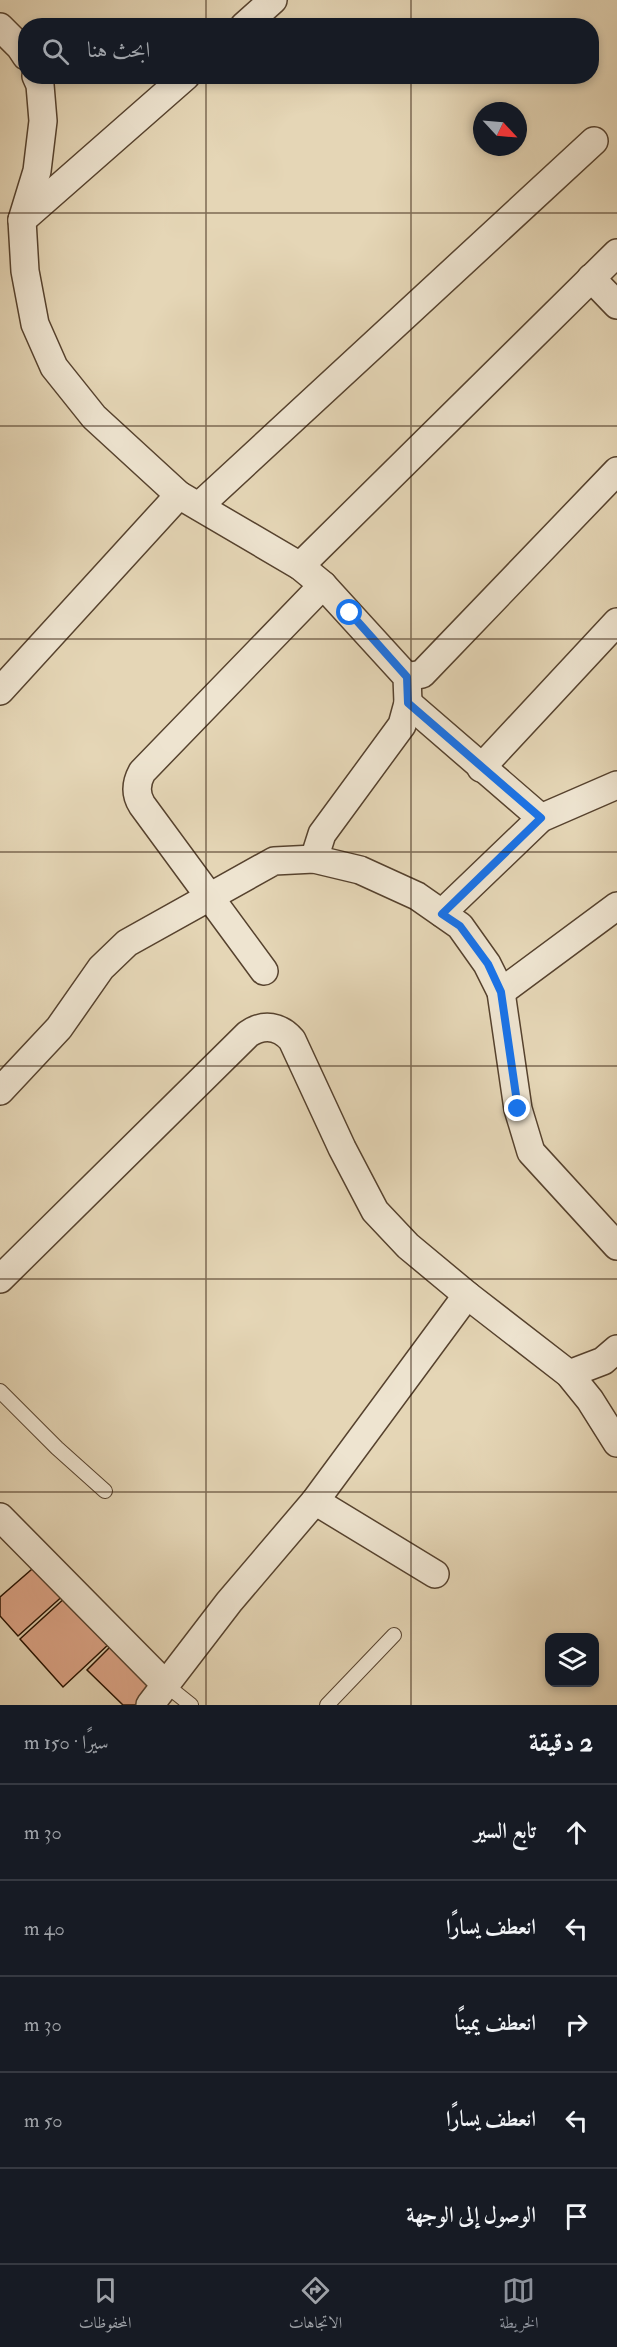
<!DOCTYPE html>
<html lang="ar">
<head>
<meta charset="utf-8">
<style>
	body { margin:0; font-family:"IM FELL Double Pica",Amiri,serif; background:#20242c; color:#f1f3f6; direction:rtl }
	.controls { position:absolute; right:18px; bottom:18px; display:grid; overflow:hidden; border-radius:12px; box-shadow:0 3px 9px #0003 }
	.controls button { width:54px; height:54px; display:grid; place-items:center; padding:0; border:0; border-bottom:2px solid #363941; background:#171b24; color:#f1f3f6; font:30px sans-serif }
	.compass { position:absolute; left:473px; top:102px; width:54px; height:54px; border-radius:50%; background:#171b24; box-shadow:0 3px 9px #0003; rotate:116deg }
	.stop { position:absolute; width:18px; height:18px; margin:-14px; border:4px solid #1a73e8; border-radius:50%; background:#fff }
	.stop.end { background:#1a73e8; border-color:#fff; box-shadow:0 2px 6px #0008 }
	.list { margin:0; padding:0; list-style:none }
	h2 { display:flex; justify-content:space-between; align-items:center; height:78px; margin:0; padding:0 24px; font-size:26px }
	h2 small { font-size:20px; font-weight:400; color:#9ea1a6 }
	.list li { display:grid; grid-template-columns:39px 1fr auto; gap:18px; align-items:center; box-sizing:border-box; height:96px; padding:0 24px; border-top:2px solid #363941 }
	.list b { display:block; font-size:22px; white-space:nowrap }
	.list em { font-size:20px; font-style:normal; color:#9ea1a6 }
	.icon { flex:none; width:33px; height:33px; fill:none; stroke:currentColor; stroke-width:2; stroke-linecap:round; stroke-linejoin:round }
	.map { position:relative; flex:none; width:617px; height:1705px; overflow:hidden; direction:ltr }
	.search { position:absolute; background:#171b24; box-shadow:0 3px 9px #0003; left:18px; right:18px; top:18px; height:66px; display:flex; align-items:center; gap:15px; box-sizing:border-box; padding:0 21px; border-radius:24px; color:#9ea1a6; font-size:22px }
	.sheet { height:558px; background:#171b24 }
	nav { display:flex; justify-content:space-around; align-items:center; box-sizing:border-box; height:84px; border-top:2px solid #363941; background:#171b24; font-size:16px; color:#9ea1a6 }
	nav a { display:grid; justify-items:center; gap:3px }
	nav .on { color:#8c9099 }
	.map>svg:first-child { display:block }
</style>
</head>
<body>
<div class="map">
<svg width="617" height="1705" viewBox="0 0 617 1705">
	<rect width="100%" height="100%" fill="#e5d6b6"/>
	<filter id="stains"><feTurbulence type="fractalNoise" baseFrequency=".00333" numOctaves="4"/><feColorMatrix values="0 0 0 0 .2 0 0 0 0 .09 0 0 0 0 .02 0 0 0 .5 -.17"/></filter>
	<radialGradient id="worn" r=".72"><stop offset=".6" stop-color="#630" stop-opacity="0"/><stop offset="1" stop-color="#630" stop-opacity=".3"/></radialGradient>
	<!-- building -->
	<g fill="#e0a88b" stroke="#261100" stroke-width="1.5">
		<path d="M39 1563 66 1593 18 1636 0 1616V1597Z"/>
		<path d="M67 1596 110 1643 63 1687 20 1639Z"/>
		<path d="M111 1646 156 1691 142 1705H123L87 1670Z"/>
	</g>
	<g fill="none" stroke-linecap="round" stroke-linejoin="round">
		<!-- lane casing -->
		<g stroke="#56422e" stroke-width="16">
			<g id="lane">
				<path d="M0 1391 57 1448 105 1491"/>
				<path d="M166 1685 191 1705"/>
				<path d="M327 1705 394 1635"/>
			</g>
		</g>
		<!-- street casing -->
		<g stroke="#56422e" stroke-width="30">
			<g id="street">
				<path d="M244 26 273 0"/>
				<path d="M0 27 20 47 26 56"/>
				<path d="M36 76 40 85 43 121 37 171 22 220 25 271 35 324 54 367 94 417 179 495 300 566 323 585 407 677 408 703 402 725 322 834 314 859"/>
				<path d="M22 220 186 76"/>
				<path d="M591 278 617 305"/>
				<path d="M199 506 594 141"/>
				<path d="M300 566 617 253"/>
				<path d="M407 677 422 674 617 471"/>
				<path d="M0 691 179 495"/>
				<path d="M408 703 541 818"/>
				<path d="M481 768 617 622"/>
				<path d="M442 913 541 818 617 785"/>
				<path d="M264 971 142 805C135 794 136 783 142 772L323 585"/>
				<path d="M501 992 617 906"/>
				<path d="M0 1091 59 1028 101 968 127 943 274 861 314 859 360 870 417 896 460 926 487 964 501 992 518 1109 531 1152 617 1246"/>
				<path d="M0 1279 248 1034C264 1023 280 1026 292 1040L342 1148 375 1211 408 1246 467 1295 569 1374 590 1400 617 1443"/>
				<path d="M569 1374 603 1361 617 1349"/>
				<path d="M315 1501 435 1574"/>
				<path d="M0 1517 166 1685"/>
				<path d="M150 1705 229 1602 315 1501 467 1295"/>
			</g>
		</g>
		<!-- lane -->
		<use href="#lane" stroke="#eee4d0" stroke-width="14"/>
		<!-- street -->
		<use href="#street" stroke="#eee4d0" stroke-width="27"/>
	</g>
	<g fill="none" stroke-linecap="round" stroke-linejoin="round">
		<!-- route -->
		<path stroke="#1a73e8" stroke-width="8" d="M350 613 407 677 408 703 541 818 442 914 460 926 488 964 501 992 518 1109"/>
	</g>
	<!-- grid -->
	<path fill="none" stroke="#261100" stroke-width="1.5" stroke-opacity="0.55" d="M206 0V26M411 0V26M206 76V1705M411 76V1705M0 213H617M0 426H617M0 639H617M0 852H617M0 1066H617M0 1279H617M0 1492H617"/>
	<rect width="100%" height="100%" filter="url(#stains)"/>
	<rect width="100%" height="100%" fill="url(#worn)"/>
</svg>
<div class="controls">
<button><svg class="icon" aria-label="layers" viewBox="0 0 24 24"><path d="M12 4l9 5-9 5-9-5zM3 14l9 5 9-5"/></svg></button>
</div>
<svg class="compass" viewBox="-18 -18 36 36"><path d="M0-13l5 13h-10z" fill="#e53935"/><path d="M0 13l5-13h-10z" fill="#9ea1a6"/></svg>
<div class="stop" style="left:350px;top:613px"></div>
<div class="stop end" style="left:518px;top:1109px"></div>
<div class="search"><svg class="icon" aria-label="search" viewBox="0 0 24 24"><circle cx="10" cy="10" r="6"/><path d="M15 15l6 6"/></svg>ابحث هنا</div>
</div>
<section class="sheet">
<h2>2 دقيقة<small>سيرًا · 150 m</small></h2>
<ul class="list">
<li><svg class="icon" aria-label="ahead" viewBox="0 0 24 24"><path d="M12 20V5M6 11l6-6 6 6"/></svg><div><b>تابع السير</b></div><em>30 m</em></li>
<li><svg class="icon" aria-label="left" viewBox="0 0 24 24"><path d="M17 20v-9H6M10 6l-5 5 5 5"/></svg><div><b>انعطف يسارًا</b></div><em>40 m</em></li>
<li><svg class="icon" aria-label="right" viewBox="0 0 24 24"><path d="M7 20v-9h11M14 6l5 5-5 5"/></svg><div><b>انعطف يمينًا</b></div><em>30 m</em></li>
<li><svg class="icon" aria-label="left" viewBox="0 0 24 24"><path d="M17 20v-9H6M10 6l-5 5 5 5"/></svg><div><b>انعطف يسارًا</b></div><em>50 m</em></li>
<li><svg class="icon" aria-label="arrive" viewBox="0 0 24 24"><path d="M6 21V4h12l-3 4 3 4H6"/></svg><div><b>الوصول إلى الوجهة</b></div></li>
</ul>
</section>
<nav>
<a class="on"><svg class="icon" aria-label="map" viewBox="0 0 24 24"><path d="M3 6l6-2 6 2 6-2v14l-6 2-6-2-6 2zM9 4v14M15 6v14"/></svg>الخريطة</a>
<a><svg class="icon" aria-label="directions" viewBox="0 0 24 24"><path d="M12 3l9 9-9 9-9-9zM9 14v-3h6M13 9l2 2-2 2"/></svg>الاتجاهات</a>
<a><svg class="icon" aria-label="saved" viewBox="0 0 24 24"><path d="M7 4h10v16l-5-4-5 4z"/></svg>المحفوظات</a>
</nav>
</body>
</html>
